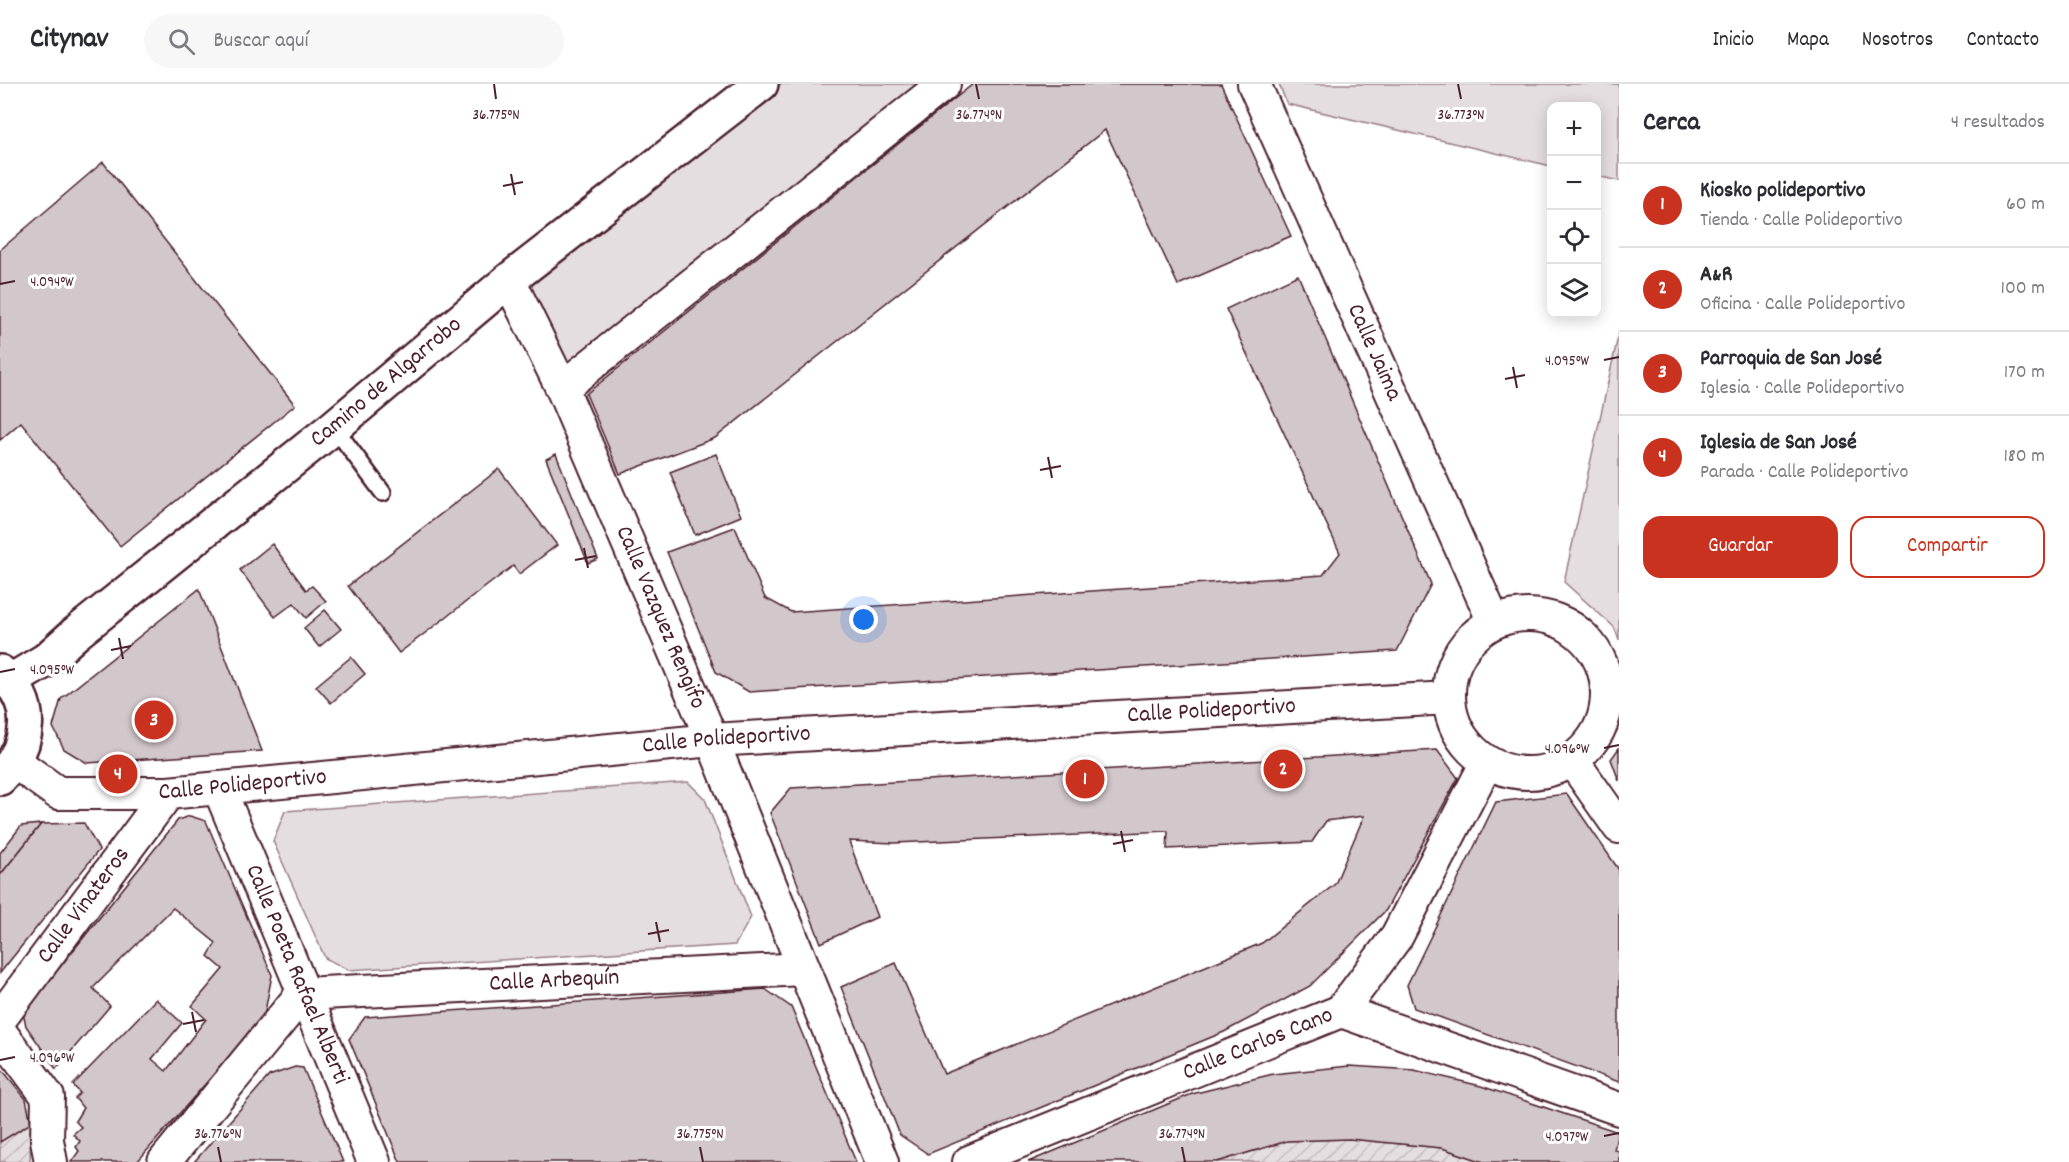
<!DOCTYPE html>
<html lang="es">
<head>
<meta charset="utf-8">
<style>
	body { margin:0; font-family:Dekko,sans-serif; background:#f7f7f7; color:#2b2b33 }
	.controls { position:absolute; right:18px; top:18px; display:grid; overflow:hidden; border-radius:12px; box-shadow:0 3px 15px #0003 }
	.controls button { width:54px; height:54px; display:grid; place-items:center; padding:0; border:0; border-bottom:2px solid #e1e1e2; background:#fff; color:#2b2b33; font:30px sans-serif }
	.you { position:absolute; left:864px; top:536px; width:21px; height:21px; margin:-15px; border:4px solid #fff; border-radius:50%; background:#1a73e8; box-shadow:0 0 0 9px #1a73e833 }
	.badge { display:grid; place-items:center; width:39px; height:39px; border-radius:50%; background:#c8321e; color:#fff; font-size:20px; font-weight:700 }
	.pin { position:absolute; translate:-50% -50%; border:3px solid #fff; box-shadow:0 2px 6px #0006 }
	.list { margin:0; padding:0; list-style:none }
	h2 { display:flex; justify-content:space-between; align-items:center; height:78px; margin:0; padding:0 24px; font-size:26px }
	h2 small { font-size:20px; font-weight:400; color:#7c7c81 }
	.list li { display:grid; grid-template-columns:39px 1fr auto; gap:18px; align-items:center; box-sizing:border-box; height:84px; padding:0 24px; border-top:2px solid #e1e1e2 }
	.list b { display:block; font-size:22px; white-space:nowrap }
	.list p { margin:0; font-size:20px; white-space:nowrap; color:#7c7c81 }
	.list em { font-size:20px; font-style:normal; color:#7c7c81 }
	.actions { display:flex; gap:12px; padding:18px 24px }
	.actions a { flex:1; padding:14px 0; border:2px solid #c8321e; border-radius:18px; text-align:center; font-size:21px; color:#c8321e }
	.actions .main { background:#c8321e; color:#fff }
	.icon { flex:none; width:33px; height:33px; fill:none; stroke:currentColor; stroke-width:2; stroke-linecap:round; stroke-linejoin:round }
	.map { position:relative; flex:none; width:1619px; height:1078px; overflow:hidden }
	header { display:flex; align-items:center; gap:36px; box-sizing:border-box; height:84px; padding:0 30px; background:#fff; border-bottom:2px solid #e1e1e2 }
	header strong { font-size:28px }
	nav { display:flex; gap:33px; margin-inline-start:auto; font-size:21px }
	.search { width:420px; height:54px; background:#f7f7f7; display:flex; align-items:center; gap:15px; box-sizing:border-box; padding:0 21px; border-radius:33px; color:#7c7c81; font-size:22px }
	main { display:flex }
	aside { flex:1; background:#fff }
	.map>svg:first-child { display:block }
</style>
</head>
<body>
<header>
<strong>Citynav</strong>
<div class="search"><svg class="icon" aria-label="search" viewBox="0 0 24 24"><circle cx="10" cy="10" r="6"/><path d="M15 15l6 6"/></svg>Buscar aquí</div>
<nav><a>Inicio</a><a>Mapa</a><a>Nosotros</a><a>Contacto</a></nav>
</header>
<main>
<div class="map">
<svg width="1619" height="1078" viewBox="0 0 1619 1078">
	<defs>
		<pattern id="garden-furrows" width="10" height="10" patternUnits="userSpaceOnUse" patternTransform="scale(1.5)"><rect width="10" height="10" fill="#e5dee0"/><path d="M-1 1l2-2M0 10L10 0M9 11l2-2" fill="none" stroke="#c6bec0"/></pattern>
	</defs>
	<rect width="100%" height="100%" fill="#fff"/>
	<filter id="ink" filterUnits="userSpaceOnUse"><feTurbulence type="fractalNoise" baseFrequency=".0167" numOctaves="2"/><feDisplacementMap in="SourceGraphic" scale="12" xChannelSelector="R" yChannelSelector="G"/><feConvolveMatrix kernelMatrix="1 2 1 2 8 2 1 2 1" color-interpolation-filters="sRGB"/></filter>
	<g filter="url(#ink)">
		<!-- park -->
		<g fill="#e5dee0" stroke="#987e86" stroke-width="1.5">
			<path d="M778 0H933L564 293 526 202Z"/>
			<path d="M1279 0H1619V97L1597 92 1596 22H1552L1551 82 1287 20Z"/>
			<path d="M1619 248V556L1614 543 1564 498Z"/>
			<path d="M688 698 705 715 751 833 735 861 348 886 325 874 273 757 285 727Z"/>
		</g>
		<!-- garden -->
		<g fill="url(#garden-furrows)" stroke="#987e86" stroke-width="1.5">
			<path d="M31 1039 30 1078H0V1058Z"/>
			<path d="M1349 1055 1442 1064 1484 1078H1217L1287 1057Z"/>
		</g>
		<!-- building -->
		<g fill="#d2c7cb" stroke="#4a1f2b" stroke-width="1.5">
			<path d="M973 0H1221L1291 152 1178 201 1105 46 715 354 620 390 586 310Z"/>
			<path d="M103 78 295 321 120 462 21 338 0 356V166Z"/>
			<path d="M1298 191 1431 500 1397 567 749 608 716 588 667 468 735 443 765 514 791 528 1323 491 1340 469 1226 225Z"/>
			<path d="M556 370 598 475 588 479 546 375Z"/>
			<path d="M716 370 741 432 695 451 670 388Z"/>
			<path d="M499 385 557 461 519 490 513 482 399 569 348 502Z"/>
			<path d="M272 460 306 506 312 502 326 517 306 534 294 519 275 533 240 486Z"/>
			<path d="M199 505 262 667 87 679 64 665 53 643 61 615Z"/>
			<path d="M325 526 341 545 319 563 304 544Z"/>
			<path d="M351 573 365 590 331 619 316 602Z"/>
			<path d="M1619 664V697L1611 675Z"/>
			<path d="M1437 666 1458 694 1386 826 1310 902 1224 948 928 1070 900 1051 841 903 896 879 944 990 1262 859 1335 800 1364 732 1326 737 1312 758 1167 765 1168 747 894 759 849 757 877 833 821 859 770 729 791 704Z"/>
			<path d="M1567 710 1619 786V998L1414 924 1407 901 1496 718Z"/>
			<path d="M190 732 206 737 272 891 264 933 137 1078H71L79 1067 76 1063 80 1057 73 1050 81 1043 75 1037 83 1024 75 1014 80 1009 73 1001 156 915 182 939 152 975 166 987 206 935 192 922 223 885 208 872 216 859 173 824 93 904 110 922 56 985 26 942 23 929 178 736Z"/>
			<path d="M84 739 99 766 0 889V791L41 740Z"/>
			<path d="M41 740 0 791V769L21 742Z"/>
			<path d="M765 905 791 923 856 1078H400L349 955 365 933Z"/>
			<path d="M1349 982 1414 986 1481 1002 1618 1048 1614 1066 1619 1067V1078H1484L1442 1064 1349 1055 1287 1057 1217 1078H1028L1192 1010 1273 990Z"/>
			<path d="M0 983 26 1015 31 1039 0 1058Z"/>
			<path d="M295 983 303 984 343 1078H194L269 992Z"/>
		</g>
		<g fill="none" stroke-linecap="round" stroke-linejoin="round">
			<!-- lane casing -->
			<g stroke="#4a1f2b" stroke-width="20">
				<path id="lane" d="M334 343 383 409"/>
			</g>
			<!-- street casing -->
			<g stroke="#4a1f2b" stroke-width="36">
				<g id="street">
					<path id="s1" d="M1254 0 1494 538"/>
					<path id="s2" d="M509 196 562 304 712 656 882 1078"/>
					<path d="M562 304 944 0"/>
					<circle cx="1528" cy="610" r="79"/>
					<path d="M1572 676 1619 743"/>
					<path id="s3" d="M15 678 58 709H168L712 656 1449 614"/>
					<path id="s4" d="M219 704 374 1078"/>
					<path d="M1341 927 1397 852 1487 678"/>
					<path id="s5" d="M0 935 168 709"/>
					<path d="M0 948 48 1013 47 1056 51 1078"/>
					<path id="s6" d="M164 1078 302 910 804 885"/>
					<path id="s7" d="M969 1078 1341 927 1619 1025"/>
				</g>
			</g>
			<!-- secondary casing -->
			<g stroke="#4a1f2b" stroke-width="38">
				<g id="secondary">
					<path d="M0 588C37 619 31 662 0 694"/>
					<path id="s8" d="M11 597 46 576 75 550 334 343 509 196 761 0"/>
				</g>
			</g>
			<!-- lane -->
			<use href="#lane" stroke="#fff" stroke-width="15"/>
			<!-- street -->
			<use href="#street" stroke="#fff" stroke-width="32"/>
			<!-- secondary -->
			<use href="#secondary" stroke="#fff" stroke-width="33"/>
		</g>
	</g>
	<!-- ticks -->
	<path fill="none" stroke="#4a1f2b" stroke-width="2" d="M494 0 496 15M976 0 979 15M1458 0 1461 15M511 90 515 111M503 102 523 98M0 200 15 197M1604 276 1619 273M1513 283 1517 304M1505 295 1525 291M1048 373 1052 394M1040 386 1061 382M584 464 588 484M575 476 596 472M119 554 123 575M111 566 131 562M0 588 15 585M1604 664 1619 661M1121 747 1125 768M1113 760 1133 756M656 838 660 858M648 850 669 846M192 928 196 948M183 940 204 936M0 976 15 973M1604 1052 1619 1049M218 1063 221 1078M700 1063 703 1078M1182 1063 1185 1078"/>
	<g text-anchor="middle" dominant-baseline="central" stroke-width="6" stroke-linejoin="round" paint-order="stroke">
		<!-- street labels -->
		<g font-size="24" fill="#4a1f2b" stroke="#fff">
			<text stroke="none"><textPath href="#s1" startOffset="294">Calle Jaima</textPath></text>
			<text stroke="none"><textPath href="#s8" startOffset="480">Camino de Algarrobo</textPath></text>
			<text stroke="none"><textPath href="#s2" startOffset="370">Calle Vazquez Rengifo</textPath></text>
			<text stroke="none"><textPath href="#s3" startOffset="1210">Calle Polideportivo</textPath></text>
			<text stroke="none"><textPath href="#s3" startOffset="724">Calle Polideportivo</textPath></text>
			<text stroke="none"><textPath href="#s3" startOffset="238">Calle Polideportivo</textPath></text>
			<text stroke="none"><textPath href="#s5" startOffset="141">Calle Vinateros</textPath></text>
			<text stroke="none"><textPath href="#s4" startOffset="202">Calle Poeta Rafael Alberti</textPath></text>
			<text stroke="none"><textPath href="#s6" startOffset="470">Calle Arbequín</textPath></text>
			<text stroke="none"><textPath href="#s7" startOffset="312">Calle Carlos Cano</textPath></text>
		</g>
	</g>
	<g font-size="15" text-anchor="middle" fill="#4a1f2b" stroke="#fff" stroke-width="6" stroke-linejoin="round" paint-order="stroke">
		<text x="496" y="35">36.775°N</text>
		<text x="979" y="35">36.774°N</text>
		<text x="1461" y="35">36.773°N</text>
		<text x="52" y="202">4.094°W</text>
		<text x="1567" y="281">4.095°W</text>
		<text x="52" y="590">4.095°W</text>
		<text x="1567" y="669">4.096°W</text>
		<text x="52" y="978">4.096°W</text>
		<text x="218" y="1054">36.776°N</text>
		<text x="700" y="1054">36.775°N</text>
		<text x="1182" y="1054">36.774°N</text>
		<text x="1567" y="1057">4.097°W</text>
	</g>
</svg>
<div class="controls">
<button>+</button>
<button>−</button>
<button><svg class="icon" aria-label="locate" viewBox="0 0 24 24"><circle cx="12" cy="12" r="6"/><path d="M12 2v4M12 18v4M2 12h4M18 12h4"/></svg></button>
<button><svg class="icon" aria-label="layers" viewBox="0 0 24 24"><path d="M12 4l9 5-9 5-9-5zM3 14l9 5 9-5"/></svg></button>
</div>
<div class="you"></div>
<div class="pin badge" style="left:1085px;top:695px">1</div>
<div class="pin badge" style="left:1283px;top:685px">2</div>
<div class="pin badge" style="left:154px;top:636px">3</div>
<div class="pin badge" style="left:118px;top:690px">4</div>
</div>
<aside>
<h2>Cerca<small>4 resultados</small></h2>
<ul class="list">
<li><span class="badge">1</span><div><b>Kiosko polideportivo</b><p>Tienda · Calle Polideportivo</p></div><em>60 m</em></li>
<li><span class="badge">2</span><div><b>A&amp;R</b><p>Oficina · Calle Polideportivo</p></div><em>100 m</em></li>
<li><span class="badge">3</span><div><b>Parroquia de San José</b><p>Iglesia · Calle Polideportivo</p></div><em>170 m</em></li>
<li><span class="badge">4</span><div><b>Iglesia de San José</b><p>Parada · Calle Polideportivo</p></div><em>180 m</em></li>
</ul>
<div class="actions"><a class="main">Guardar</a><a>Compartir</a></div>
</aside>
</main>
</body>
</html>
